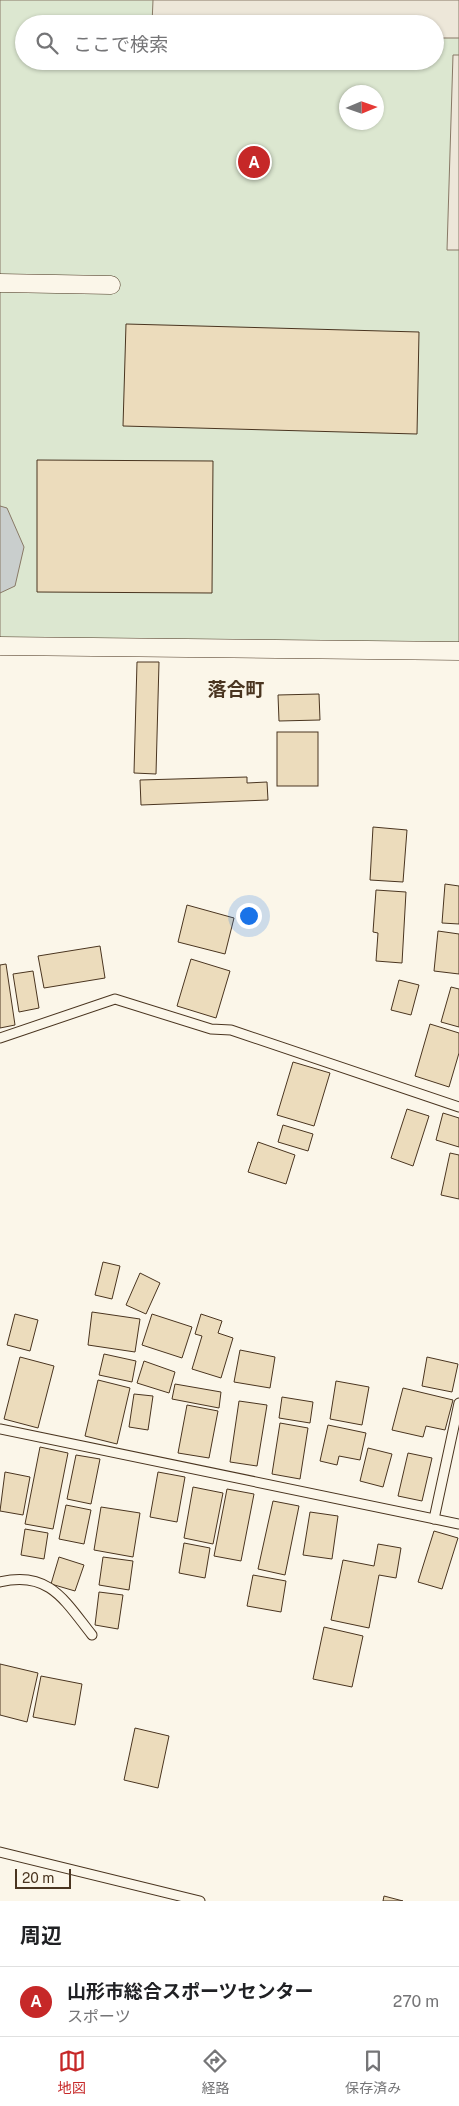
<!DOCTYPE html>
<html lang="ja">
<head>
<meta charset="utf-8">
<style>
	body { margin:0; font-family:"Public Sans","Noto Sans JP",sans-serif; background:#f2f2f2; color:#202124 }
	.compass { position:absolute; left:339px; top:85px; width:45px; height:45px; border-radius:50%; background:#fff; box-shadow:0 1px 4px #0004; rotate:88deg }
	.scale { position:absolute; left:15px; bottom:12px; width:56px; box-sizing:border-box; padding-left:5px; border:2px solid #4a3520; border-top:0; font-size:14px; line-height:18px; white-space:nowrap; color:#4a3520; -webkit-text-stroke:4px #fbf6e9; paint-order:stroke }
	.you { position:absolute; left:248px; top:915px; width:18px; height:18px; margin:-12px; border:4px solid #fff; border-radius:50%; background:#1a73e8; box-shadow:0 0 0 8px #1a73e833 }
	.badge { display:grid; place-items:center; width:32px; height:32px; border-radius:50%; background:#c62828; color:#fff; font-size:16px; font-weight:700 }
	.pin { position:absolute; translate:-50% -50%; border:2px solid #fff; box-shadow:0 1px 5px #0006 }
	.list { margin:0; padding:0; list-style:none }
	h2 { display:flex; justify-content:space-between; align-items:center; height:65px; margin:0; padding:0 20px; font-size:21px }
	h2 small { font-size:16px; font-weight:400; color:#757577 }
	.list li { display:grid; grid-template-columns:32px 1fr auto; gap:15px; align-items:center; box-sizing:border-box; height:70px; padding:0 20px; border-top:1px solid #e0e0e0 }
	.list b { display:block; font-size:19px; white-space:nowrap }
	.list p { margin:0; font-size:16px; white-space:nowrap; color:#757577 }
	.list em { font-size:16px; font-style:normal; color:#757577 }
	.icon { flex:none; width:28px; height:28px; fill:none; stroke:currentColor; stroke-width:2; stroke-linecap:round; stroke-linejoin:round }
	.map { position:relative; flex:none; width:459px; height:1901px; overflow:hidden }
	.search { position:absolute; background:#fff; box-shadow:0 1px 4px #0004; left:15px; right:15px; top:15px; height:55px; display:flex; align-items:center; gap:12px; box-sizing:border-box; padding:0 18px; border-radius:28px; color:#757577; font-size:19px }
	.sheet { height:135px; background:#fff }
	nav { display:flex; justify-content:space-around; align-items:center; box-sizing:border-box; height:70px; border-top:1px solid #e0e0e0; background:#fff; font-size:14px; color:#757577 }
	nav a { display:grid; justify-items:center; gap:2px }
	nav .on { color:#c62828 }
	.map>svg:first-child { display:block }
</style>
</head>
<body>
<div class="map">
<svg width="459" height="1901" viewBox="0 0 459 1901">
	<rect width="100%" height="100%" fill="#fbf6e9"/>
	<!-- green -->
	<path fill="#dce7d0" stroke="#887966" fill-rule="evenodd" d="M0 0H459V651L0 646ZM24 24H435V61H24ZM346 92H376V122H346Z"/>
	<!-- parking -->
	<g fill="#ede7d9" stroke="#887966">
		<path d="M153 0H459V38H435V24H152Z"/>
		<path d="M453 55H459V250H447Z"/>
	</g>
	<!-- water -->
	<path fill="#c9cecd" stroke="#887966" d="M0 506 7 508 24 547 15 586 0 593Z"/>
	<!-- building -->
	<g fill="#ecdcbc" stroke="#4a3520">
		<path d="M126 324 419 332 417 434 123 426Z"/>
		<path d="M37 460 213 461 212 593 37 592Z"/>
		<path d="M137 662H159L156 774 134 773Z"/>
		<path d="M319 694 320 720 279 721 278 695Z"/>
		<rect x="277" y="732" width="41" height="54"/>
		<path d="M247 777V783L267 782 268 800 141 805 140 780Z"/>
		<path d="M373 827 407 830 403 882 370 880Z"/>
		<path d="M445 884 459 886V924L442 923Z"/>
		<path d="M376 890 406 892 402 963 376 961 378 933 373 932Z"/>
		<path d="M187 905 234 918 225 954 178 942Z"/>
		<path d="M438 931 459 934V974L434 971Z"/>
		<path d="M100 946 105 978 44 988 38 956Z"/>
		<path d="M191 959 230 971 216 1018 177 1006Z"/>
		<path d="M6 964 15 1025 0 1028V965Z"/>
		<path d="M33 971 39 1008 19 1012 13 974Z"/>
		<path d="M399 980 419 985 411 1015 391 1010Z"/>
		<path d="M451 987 459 989V1027L441 1022Z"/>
		<path d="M430 1024 459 1033V1053L449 1087 415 1076Z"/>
		<path d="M293 1062 330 1073 314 1126 277 1115Z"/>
		<path d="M407 1109 429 1116 413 1166 391 1158Z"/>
		<path d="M443 1113 459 1118V1147L436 1140Z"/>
		<path d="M283 1125 313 1134 308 1151 278 1142Z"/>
		<path d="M258 1142 295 1155 286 1184 248 1172Z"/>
		<path d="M450 1153 459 1155V1199L441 1195Z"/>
		<path d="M103 1262 120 1266 112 1299 95 1295Z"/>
		<path d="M140 1273 160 1283 146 1314 126 1305Z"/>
		<path d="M92 1312 140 1319 135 1352 88 1345Z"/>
		<path d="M15 1314 38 1320 30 1351 7 1345Z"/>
		<path d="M152 1314 192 1327 182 1358 142 1345Z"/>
		<path d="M201 1314 222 1321 218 1333 233 1338 221 1378 192 1369 202 1336 195 1334Z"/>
		<path d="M240 1350 275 1357 270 1388 234 1382Z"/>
		<path d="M104 1354 136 1361 132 1382 99 1375Z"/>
		<path d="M20 1357 54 1366 38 1428 4 1419Z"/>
		<path d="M427 1357 458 1364 452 1392 422 1386Z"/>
		<path d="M144 1361 175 1372 169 1393 137 1383Z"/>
		<path d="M98 1380 130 1388 117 1444 85 1436Z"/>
		<path d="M336 1381 369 1387 362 1425 330 1419Z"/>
		<path d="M175 1384 221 1392 219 1408 172 1399Z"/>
		<path d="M403 1388 453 1400 445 1430 426 1426 423 1437 392 1430Z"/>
		<path d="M134 1394 153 1396 148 1430 129 1427Z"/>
		<path d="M282 1397 313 1402 310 1423 279 1418Z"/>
		<path d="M239 1401 267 1405 257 1466 230 1462Z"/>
		<path d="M187 1405 218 1411 209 1458 178 1453Z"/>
		<path d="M280 1423 308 1428 300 1479 272 1474Z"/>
		<path d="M328 1425 366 1433 360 1460 339 1456 337 1465 320 1461Z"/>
		<path d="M40 1447 68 1453 53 1529 25 1524Z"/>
		<path d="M368 1448 392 1454 383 1487 360 1481Z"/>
		<path d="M408 1453 432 1458 422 1501 398 1496Z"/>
		<path d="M76 1455 100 1459 91 1504 67 1499Z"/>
		<path d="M5 1472 30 1477 23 1515 0 1511Z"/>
		<path d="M158 1472 185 1477 177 1522 150 1517Z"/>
		<path d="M193 1487 223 1493 213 1544 184 1538Z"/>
		<path d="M227 1489 254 1494 241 1561 214 1556Z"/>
		<path d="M273 1501 299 1506 285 1575 258 1569Z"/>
		<path d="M66 1505 91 1510 84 1544 59 1539Z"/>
		<path d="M101 1507 140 1513 133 1557 94 1550Z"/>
		<path d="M310 1512 338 1516 332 1559 303 1555Z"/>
		<path d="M25 1529 48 1533 44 1559 21 1555Z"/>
		<path d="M434 1531 458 1538 442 1589 418 1582Z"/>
		<path d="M184 1543 210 1548 205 1578 179 1573Z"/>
		<path d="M378 1544 401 1548 396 1578 379 1575 369 1628 331 1620 343 1560 374 1566Z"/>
		<path d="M59 1557 84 1565 75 1591 51 1584Z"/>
		<path d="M103 1557 133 1561 129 1590 99 1585Z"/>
		<path d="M253 1575 286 1581 281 1612 247 1606Z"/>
		<path d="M99 1592 123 1595 118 1629 95 1625Z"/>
		<path d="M324 1627 363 1636 352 1687 313 1679Z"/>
		<path d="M0 1664 38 1673 27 1722 0 1715Z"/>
		<path d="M41 1676 82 1684 75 1725 33 1717Z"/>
		<path d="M135 1728 169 1736 158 1788 124 1780Z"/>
		<path d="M384 1896 403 1901H383Z"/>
	</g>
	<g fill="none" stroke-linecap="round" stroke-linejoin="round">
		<!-- lane casing -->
		<g stroke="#4a3520" stroke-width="11">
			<g id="lane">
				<path d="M0 1038 115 999 211 1029 231 1030 459 1107"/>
				<path d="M0 1429 459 1524"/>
				<path d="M434 1519 459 1403"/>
				<path d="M0 1582C49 1570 65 1601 92 1635"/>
				<path d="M0 1852 200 1901"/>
			</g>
		</g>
		<!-- street casing -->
		<g stroke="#4a3520" stroke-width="19">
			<g id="street">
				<path d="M0 283 111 285"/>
				<path d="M0 646 459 651"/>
			</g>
		</g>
		<!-- lane -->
		<use href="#lane" stroke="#fbf6e9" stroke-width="9"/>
		<!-- street -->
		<use href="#street" stroke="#fbf6e9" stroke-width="18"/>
	</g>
	<g text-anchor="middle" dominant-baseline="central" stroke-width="4" stroke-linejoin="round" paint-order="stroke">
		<!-- quarter labels -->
		<g font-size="19" font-weight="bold" fill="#4a3520" stroke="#fbf6e9">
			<text x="236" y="689">落合町</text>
		</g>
	</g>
</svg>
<svg class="compass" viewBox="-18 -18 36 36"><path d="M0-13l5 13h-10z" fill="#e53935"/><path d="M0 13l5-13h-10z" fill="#757577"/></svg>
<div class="scale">20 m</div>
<div class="you"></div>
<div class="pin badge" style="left:254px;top:162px">A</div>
<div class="search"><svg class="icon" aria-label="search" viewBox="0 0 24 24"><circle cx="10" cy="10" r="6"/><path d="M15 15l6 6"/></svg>ここで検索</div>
</div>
<section class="sheet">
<h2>周辺<small></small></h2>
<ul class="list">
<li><span class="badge">A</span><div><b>山形市総合スポーツセンター</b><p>スポーツ</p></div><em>270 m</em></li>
</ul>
</section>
<nav>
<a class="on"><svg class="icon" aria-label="map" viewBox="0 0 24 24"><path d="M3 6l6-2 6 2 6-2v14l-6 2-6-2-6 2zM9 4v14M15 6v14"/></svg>地図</a>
<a><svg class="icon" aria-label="directions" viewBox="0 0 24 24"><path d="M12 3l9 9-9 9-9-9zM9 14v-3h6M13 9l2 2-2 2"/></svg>経路</a>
<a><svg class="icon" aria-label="saved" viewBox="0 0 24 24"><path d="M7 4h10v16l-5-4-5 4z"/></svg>保存済み</a>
</nav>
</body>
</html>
